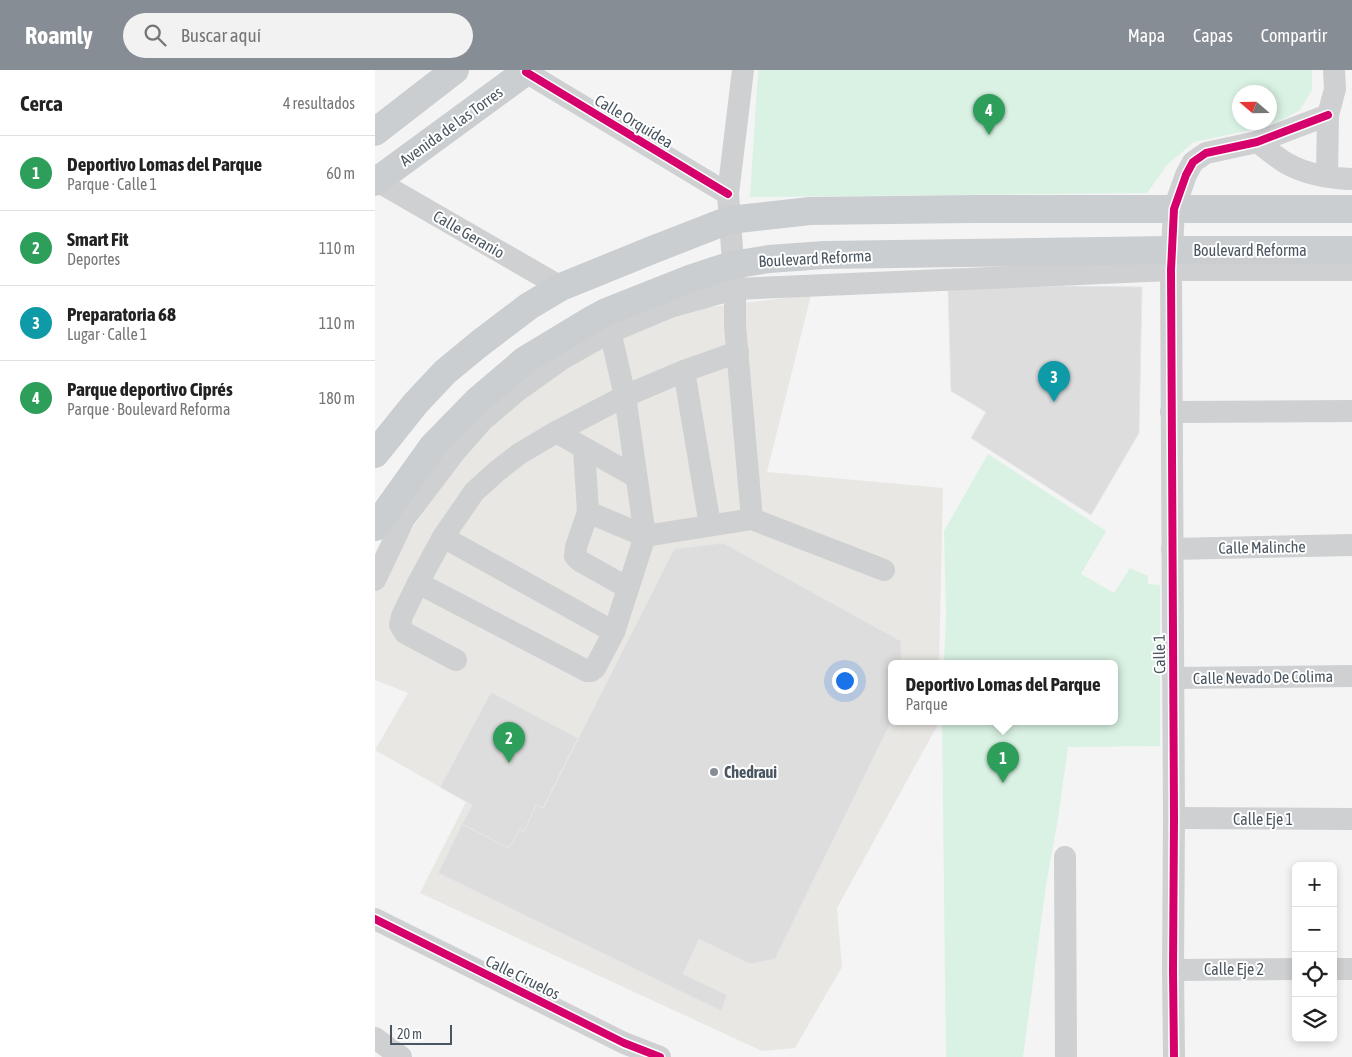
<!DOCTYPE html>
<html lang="es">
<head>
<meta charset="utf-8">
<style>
	body { margin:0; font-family:"Asap Condensed",sans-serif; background:#f2f2f2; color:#222 }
	.controls { position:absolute; right:15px; bottom:15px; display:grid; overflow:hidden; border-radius:8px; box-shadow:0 2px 8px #0003 }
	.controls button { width:45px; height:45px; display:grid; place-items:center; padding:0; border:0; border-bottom:1px solid #e0e0e0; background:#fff; color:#222; font:25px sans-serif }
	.compass { position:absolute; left:857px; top:15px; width:45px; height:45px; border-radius:50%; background:#fff; box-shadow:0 2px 8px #0003; rotate:290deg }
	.scale { position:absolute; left:15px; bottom:12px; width:62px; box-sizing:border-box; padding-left:5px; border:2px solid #4a5661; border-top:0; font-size:14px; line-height:18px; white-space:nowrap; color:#4a5661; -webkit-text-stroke:4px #fff; paint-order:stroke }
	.you { position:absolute; left:469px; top:610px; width:18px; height:18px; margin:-12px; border:4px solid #fff; border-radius:50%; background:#1a73e8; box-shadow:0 0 0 8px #1a73e833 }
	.badge { display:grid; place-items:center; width:32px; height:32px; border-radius:50%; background:#868d94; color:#fff; font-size:16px; font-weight:700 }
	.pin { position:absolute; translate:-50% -41px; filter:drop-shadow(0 1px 2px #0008) }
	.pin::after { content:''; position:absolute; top:26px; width:18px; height:15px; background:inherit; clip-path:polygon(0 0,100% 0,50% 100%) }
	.popup { position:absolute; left:513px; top:590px; width:230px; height:65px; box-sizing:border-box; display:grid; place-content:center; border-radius:8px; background:#fff; filter:drop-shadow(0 1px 4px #0005); font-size:16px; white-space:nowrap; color:#767676 }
	.popup b { font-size:19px; color:#222 }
	.popup::after { content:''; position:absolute; left:50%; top:100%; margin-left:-10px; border:10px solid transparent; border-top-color:#fff }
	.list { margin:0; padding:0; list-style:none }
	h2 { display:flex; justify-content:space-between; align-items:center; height:65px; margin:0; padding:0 20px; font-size:21px }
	h2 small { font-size:16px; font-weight:400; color:#767676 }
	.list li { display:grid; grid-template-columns:32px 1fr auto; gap:15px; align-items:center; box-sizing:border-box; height:75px; padding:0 20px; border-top:1px solid #e0e0e0 }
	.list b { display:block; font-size:19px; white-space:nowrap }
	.list p { margin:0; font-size:16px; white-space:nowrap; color:#767676 }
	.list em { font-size:16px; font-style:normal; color:#767676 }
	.icon { flex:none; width:28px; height:28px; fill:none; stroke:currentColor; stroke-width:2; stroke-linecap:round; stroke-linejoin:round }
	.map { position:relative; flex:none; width:977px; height:987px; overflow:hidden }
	header { display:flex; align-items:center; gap:30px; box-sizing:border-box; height:70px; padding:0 25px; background:#868d94; color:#fff }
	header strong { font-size:24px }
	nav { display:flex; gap:28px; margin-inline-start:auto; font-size:18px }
	.search { width:350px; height:45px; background:#f2f2f2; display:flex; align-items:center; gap:12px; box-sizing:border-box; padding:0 18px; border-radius:28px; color:#767676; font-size:19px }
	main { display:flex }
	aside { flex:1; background:#fff }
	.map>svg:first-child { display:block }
</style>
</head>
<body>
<header>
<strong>Roamly</strong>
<div class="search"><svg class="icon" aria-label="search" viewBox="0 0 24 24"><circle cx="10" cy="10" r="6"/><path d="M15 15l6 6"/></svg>Buscar aquí</div>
<nav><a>Mapa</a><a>Capas</a><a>Compartir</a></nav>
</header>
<main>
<aside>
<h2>Cerca<small>4 resultados</small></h2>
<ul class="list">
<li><span class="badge" style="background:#2e9e5b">1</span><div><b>Deportivo Lomas del Parque</b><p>Parque · Calle 1</p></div><em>60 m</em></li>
<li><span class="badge" style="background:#2e9e5b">2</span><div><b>Smart Fit</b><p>Deportes</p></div><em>110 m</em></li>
<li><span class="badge" style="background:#0f9aa8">3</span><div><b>Preparatoria 68</b><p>Lugar · Calle 1</p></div><em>110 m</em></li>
<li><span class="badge" style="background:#2e9e5b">4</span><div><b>Parque deportivo Ciprés</b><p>Parque · Boulevard Reforma</p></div><em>180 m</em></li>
</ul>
</aside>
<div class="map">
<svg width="977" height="987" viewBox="0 0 977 987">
	<rect width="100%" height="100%" fill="#f4f4f4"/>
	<!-- commercial -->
	<path fill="#e8e7e3" d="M436 225 392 402 568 418 564 594H517V652H562V656L462 838 467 897 420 978 387 981 45 823 91 732 0 680 33 623 0 610V523L4 512 83 385 154 323 241 265 326 238Z"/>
	<!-- green -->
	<g fill="#d9f2e3" fill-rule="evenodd">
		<path d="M383 0H937V20L925 40 907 50 880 59 819 72 793 94 772 123 375 127ZM864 22H894V52H864Z"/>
		<path d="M613 384 731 461 706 504 739 523 755 498 773 506V514L785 515V676L693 677 683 749 671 815 648 987H571L567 652H739V594H569L571 545 569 461Z"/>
	</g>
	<!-- building -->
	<g fill="#ddddde" stroke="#e5e6e7">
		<path d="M685 216 767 217 764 363 716 445 596 368 611 342 576 321 573 217Z"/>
		<path d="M348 473 526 571V594H517V650L400 889 375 894 324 869 308 904 352 925 346 941 63 803 87 754 134 778 144 760 149 761 161 735 168 738 299 479Z"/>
		<path d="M116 622 203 668 168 738 161 735 149 761 144 760 134 778 87 754 97 735 65 717Z"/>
	</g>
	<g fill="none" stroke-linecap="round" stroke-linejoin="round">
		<!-- minor -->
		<g stroke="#ced0d2" stroke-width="22">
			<path d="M368 0 353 124 360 219V256L377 449"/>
			<path d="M151 2 353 124"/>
			<path d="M882 72C892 79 901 87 911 93 930 104 956 109 977 109"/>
			<path d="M952 106 953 45 960 19 959 0"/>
			<path d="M2 111 186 217"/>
			<path d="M309 301 335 455"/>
			<path d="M796 342 977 341"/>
			<path d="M181 362 261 407"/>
			<path d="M209 378 213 442"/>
			<path d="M68 467 239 562"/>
			<path d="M797 479 977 475"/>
			<path d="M0 510 29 449 79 383 107 351 142 321 187 289 235 262 295 237 360 219 796 200H977"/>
			<path d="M43 513 212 601H216L220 598 239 562 270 466 250 326 232 248"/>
			<path d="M253 518 205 491 200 486 201 477 213 442 270 466 377 449 509 500"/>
			<path d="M81 590 30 563 25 555 27 546 43 513 68 467 99 422 121 402 144 384 181 362 250 326 309 301 363 282"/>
			<path d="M798 608 977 606"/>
			<path d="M799 748 977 749"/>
			<path d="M690 787 691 987"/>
			<path d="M0 849 249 973 285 987"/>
			<path d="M958 899H977"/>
			<path d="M798 900 921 899"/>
			<path d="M0 968 26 987"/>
			<path d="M799 987 798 900 799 748 796 200 799 139 811 105 818 92 831 83 882 72 953 45"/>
		</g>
		<!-- major -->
		<g stroke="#caced1" stroke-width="28">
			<path d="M0 62 80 0"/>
			<path d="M0 112 153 0"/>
			<path d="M0 384 40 334 70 302 104 274 154 236 186 217 277 180 354 150 435 141 597 139H977"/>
			<path d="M0 457 58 376 102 331 150 290 218 249 231 242 317 208 357 195 394 189 449 185 796 180H977"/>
		</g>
		<!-- cycleway casing -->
		<g stroke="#fff" stroke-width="11">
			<g id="cycleway">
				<path d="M151 2 353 124"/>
				<path d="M0 849 249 973 285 987"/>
				<path d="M799 987 798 900 799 748 796 200 799 139 811 105 818 92 831 83 882 72 953 45"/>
			</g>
		</g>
		<!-- cycleway -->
		<use href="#cycleway" stroke="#d6006c" stroke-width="8"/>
	</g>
	<!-- markers -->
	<circle fill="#868d94" stroke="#fff" stroke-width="2" cx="339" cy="702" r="5"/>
	<g text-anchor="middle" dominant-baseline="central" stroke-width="4" stroke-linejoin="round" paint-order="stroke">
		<!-- street labels -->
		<g font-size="16" fill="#4a5661" stroke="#fff">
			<text transform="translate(259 51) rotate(31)">Calle Orquídea</text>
			<text transform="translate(76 56) rotate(-36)">Avenida de las Torres</text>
			<text transform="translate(94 164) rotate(30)">Calle Geranio</text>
			<text x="875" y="180">Boulevard Reforma</text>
			<text transform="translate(440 188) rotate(-3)">Boulevard Reforma</text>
			<text transform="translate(887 477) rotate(-1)">Calle Malinche</text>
			<text transform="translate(784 584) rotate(-91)">Calle 1</text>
			<text transform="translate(888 607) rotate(-1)">Calle Nevado De Colima</text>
			<text x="888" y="749">Calle Eje 1</text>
			<text x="859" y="899">Calle Eje 2</text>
			<text transform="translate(148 907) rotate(26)">Calle Ciruelos</text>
		</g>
		<!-- poi labels -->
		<g font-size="16" font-weight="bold" fill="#4a5661" stroke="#fff" text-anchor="start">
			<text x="349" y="702">Chedraui</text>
		</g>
	</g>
</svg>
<div class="controls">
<button>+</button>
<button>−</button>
<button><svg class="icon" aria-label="locate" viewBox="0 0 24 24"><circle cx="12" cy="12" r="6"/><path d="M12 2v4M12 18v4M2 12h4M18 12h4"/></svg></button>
<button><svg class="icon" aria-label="layers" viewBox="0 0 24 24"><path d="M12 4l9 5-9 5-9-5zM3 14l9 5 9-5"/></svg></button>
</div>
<svg class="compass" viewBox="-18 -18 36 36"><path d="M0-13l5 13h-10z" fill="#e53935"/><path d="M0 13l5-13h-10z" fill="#767676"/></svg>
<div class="scale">20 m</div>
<div class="you"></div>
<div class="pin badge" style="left:628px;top:713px;background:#2e9e5b">1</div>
<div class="popup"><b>Deportivo Lomas del Parque</b>Parque</div>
<div class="pin badge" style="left:134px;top:693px;background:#2e9e5b">2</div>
<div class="pin badge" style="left:679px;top:332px;background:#0f9aa8">3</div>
<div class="pin badge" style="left:614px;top:65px;background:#2e9e5b">4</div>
</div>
</main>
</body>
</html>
